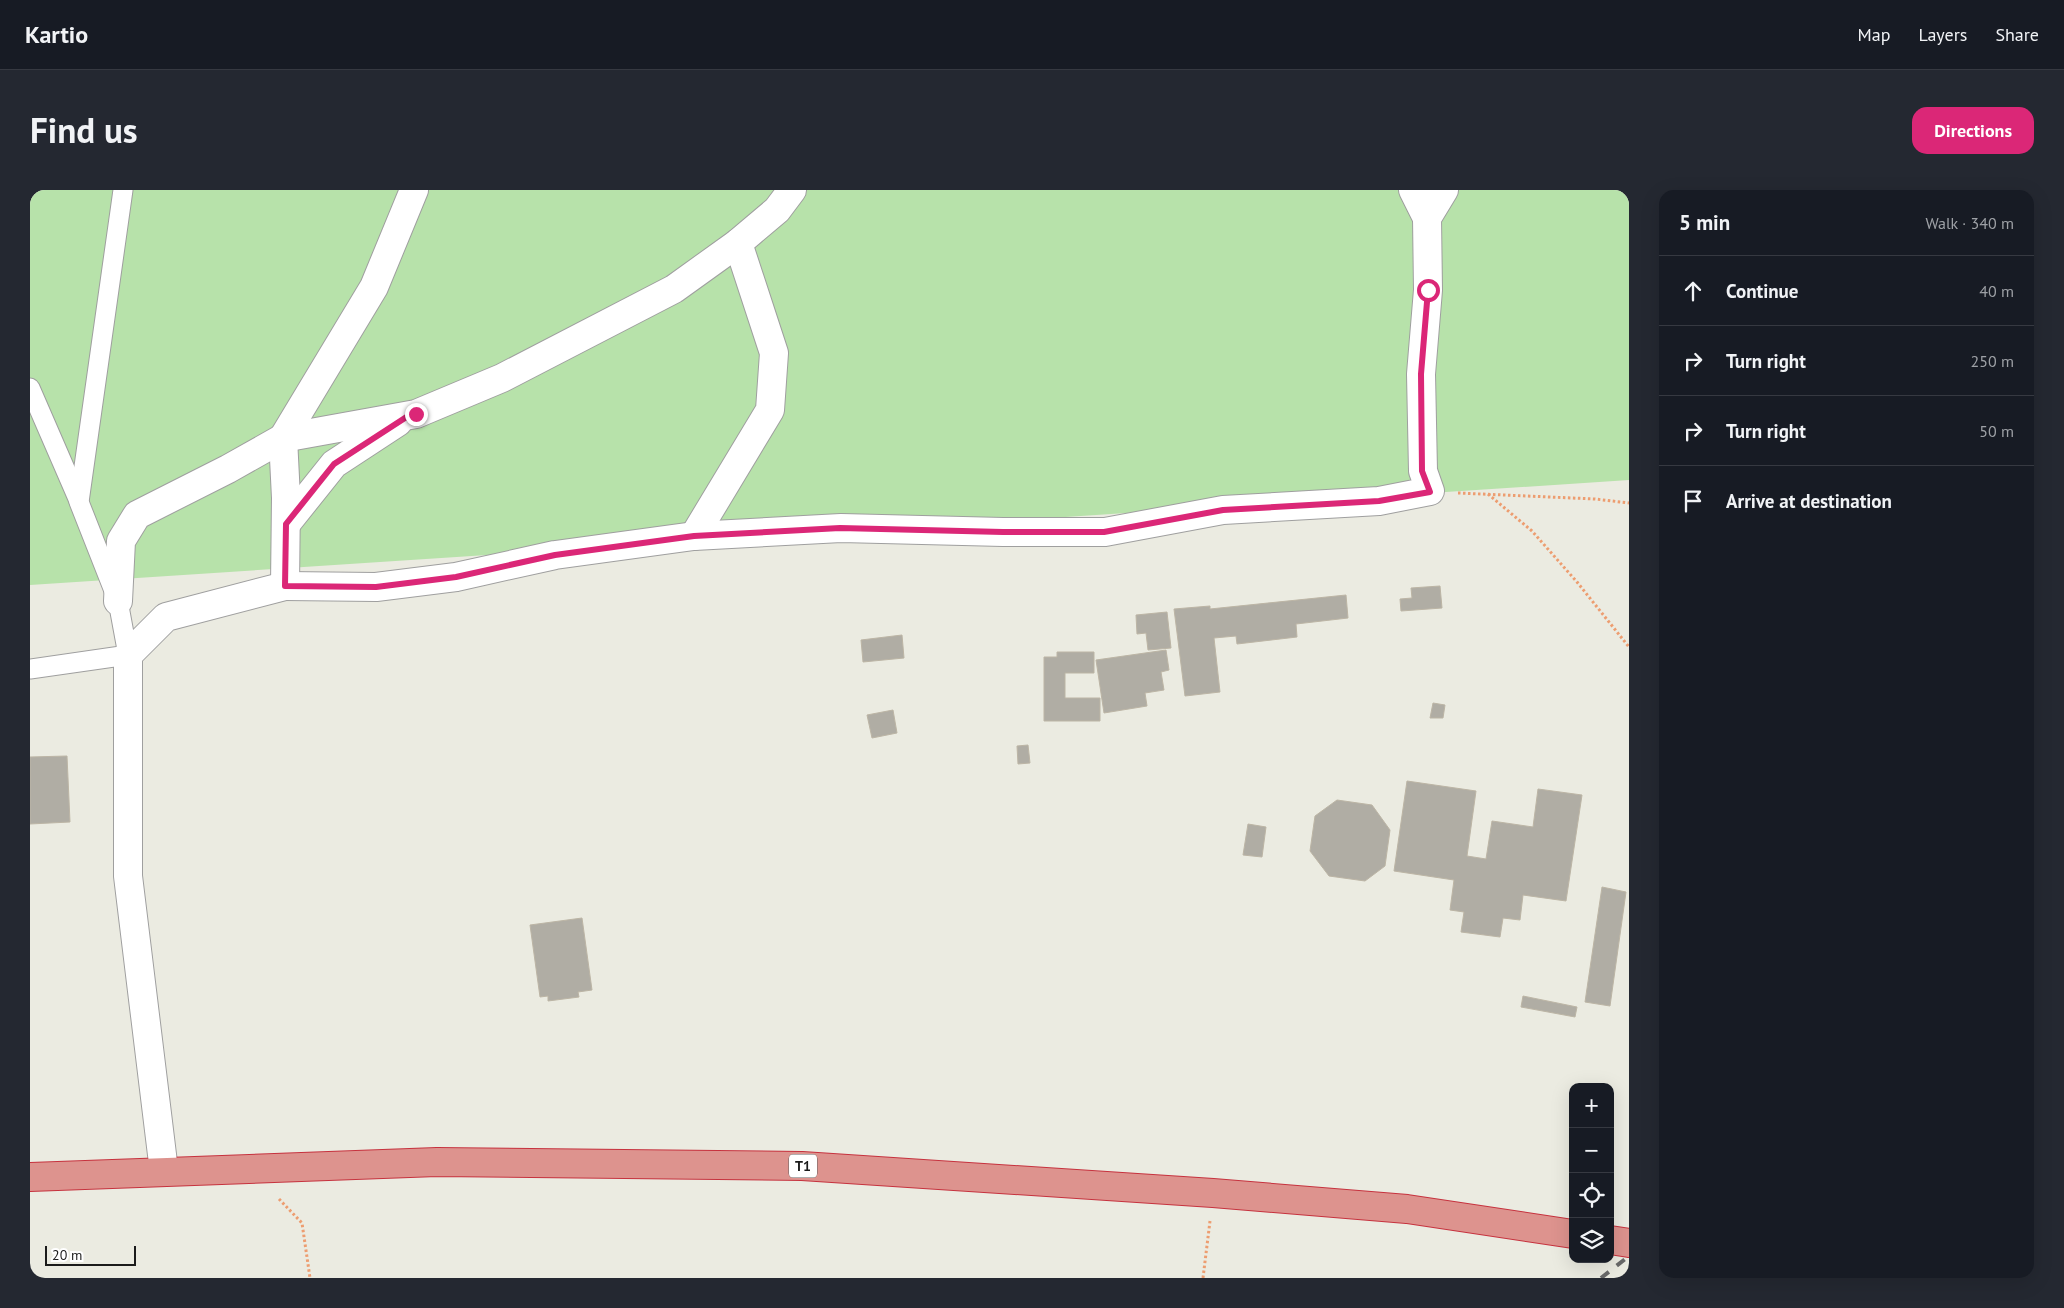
<!DOCTYPE html>
<html lang="en">
<head>
<meta charset="utf-8">
<style>
	body { margin:0; font-family:"PT Sans",sans-serif; background:#242831; color:#f1f3f6 }
	.controls { position:absolute; right:15px; bottom:15px; display:grid; overflow:hidden; border-radius:10px; box-shadow:0 5px 20px #0002 }
	.controls button { width:45px; height:45px; display:grid; place-items:center; padding:0; border:0; border-bottom:1px solid #363941; background:#171b24; color:#f1f3f6; font:25px sans-serif }
	.scale { position:absolute; left:15px; bottom:12px; width:91px; box-sizing:border-box; padding-left:5px; border:2px solid #1b1b1b; border-top:0; font-size:14px; line-height:18px; white-space:nowrap; color:#1b1b1b; -webkit-text-stroke:4px #fff; paint-order:stroke }
	.stop { position:absolute; width:15px; height:15px; margin:-11px; border:4px solid #db2777; border-radius:50%; background:#fff }
	.stop.end { background:#db2777; border-color:#fff; box-shadow:0 1px 5px #0008 }
	.list { margin:0; padding:0; list-style:none }
	h2 { display:flex; justify-content:space-between; align-items:center; height:65px; margin:0; padding:0 20px; font-size:21px }
	h2 small { font-size:16px; font-weight:400; color:#9ea1a6 }
	.list li { display:grid; grid-template-columns:32px 1fr auto; gap:15px; align-items:center; box-sizing:border-box; height:70px; padding:0 20px; border-top:1px solid #363941 }
	.list b { display:block; font-size:19px; white-space:nowrap }
	.list em { font-size:16px; font-style:normal; color:#9ea1a6 }
	.icon { flex:none; width:28px; height:28px; fill:none; stroke:currentColor; stroke-width:2; stroke-linecap:round; stroke-linejoin:round }
	.map { position:relative; flex:none; width:1599px; height:1088px; overflow:hidden; border-radius:15px }
	header { display:flex; align-items:center; gap:30px; box-sizing:border-box; height:70px; padding:0 25px; background:#171b24; border-bottom:1px solid #363941 }
	header strong { font-size:24px }
	nav { display:flex; gap:28px; margin-inline-start:auto; font-size:18px }
	.intro { display:flex; align-items:center; justify-content:space-between; box-sizing:border-box; height:120px; padding:0 30px }
	h1 { margin:0; font-size:35px }
	.button { padding:12px 22px; border-radius:15px; background:#db2777; color:#fff; font-size:18px; font-weight:700 }
	main { display:flex; gap:30px; padding:0 30px }
	aside { flex:1; background:#171b24; border-radius:15px; box-shadow:0 5px 20px #0002 }
	.map>svg:first-child { display:block }
</style>
</head>
<body>
<header>
<strong>Kartio</strong>
<nav><a>Map</a><a>Layers</a><a>Share</a></nav>
</header>
<div class="intro"><h1>Find us</h1><a class="button">Directions</a></div>
<main>
<div class="map">
<svg width="1599" height="1088" viewBox="0 0 1599 1088">
	<rect width="100%" height="100%" fill="#ebebe1"/>
	<!-- grass -->
	<path fill="#b7e2aa" d="M0 0H1599V290L0 395Z"/>
	<!-- building -->
	<g fill="#b0ada4" stroke="#bcb5a5">
		<path d="M1410 396 1412 418 1371 421 1370 409 1382 408 1381 398Z"/>
		<path d="M1316 405 1318 428 1266 434 1267 447 1207 454 1206 446 1184 448 1190 502 1155 506 1144 419 1180 416V419Z"/>
		<path d="M1137 422 1141 458 1118 460 1116 443 1107 444 1106 425Z"/>
		<path d="M872 445 874 468 833 472 831 450Z"/>
		<path d="M1136 460 1139 480 1131 482 1134 500 1115 503 1117 516 1074 523 1066 470Z"/>
		<path d="M1027 462H1064V483H1035V508H1070V531H1014V467H1027Z"/>
		<path d="M1403 513 1415 515 1413 528H1400Z"/>
		<path d="M863 520 867 543 842 548 837 525Z"/>
		<path d="M998 555 1000 573 988 574 987 556Z"/>
		<path d="M37 566 40 632 0 634V567Z"/>
		<path d="M1377 591 1446 601 1437 666 1456 669 1462 631 1503 637 1508 599 1552 605 1536 711 1493 705 1490 730 1473 728 1470 747 1431 742 1434 722 1420 720 1424 690 1364 681Z"/>
		<path d="M1307 610 1342 615 1360 640 1355 676 1335 691 1299 686 1280 661 1285 626Z"/>
		<path d="M1218 634 1236 637 1232 667 1213 665Z"/>
		<path d="M1572 697 1596 702 1580 816 1555 812Z"/>
		<path d="M552 728 562 800 548 802 549 807 518 811V806L510 807 500 735Z"/>
		<path d="M1493 806 1547 817 1545 827 1491 817Z"/>
	</g>
	<g fill="none" stroke-linecap="round" stroke-linejoin="round">
		<!-- lane casing -->
		<g stroke="#9f9f9f" stroke-width="21">
			<g id="lane">
				<path d="M0 198 49 311"/>
				<path d="M0 479 98 465 88 411 49 312 93 0"/>
			</g>
		</g>
		<!-- street casing -->
		<g stroke="#9f9f9f" stroke-width="30">
			<g id="street">
				<path d="M1383 0 1397 28"/>
				<path d="M256 334 304 274 368 232"/>
				<path d="M664 346 740 220 744 163 708 53"/>
				<path d="M255 396 346 397 426 387 525 365 664 346 811 338 973 342H1075L1193 320 1349 311 1400 301 1393 281 1391 184 1398 100 1397 28 1414 0"/>
				<path d="M88 411 91 351 107 325 198 279 253 248 386 224 472 188 644 99 708 53 747 20 762 0"/>
				<path d="M134 981 98 686V465L136 427 255 396 256 308 253 248 344 97 384 0"/>
			</g>
		</g>
		<!-- highway casing -->
		<g stroke="#c6323e" stroke-width="30">
			<g id="highway">
				<path d="M0 987 407 972 772 976 1183 1003 1377 1019 1543 1044"/>
				<path d="M1580 1050 1599 1053"/>
			</g>
		</g>
		<!-- path -->
		<g stroke="#ed9d70" stroke-width="3" stroke-dasharray="2.5 2.5" stroke-linecap="butt">
			<path d="M1428 303 1565 309 1599 313"/>
			<path d="M1458 304 1502 341 1547 392 1599 457"/>
			<path d="M249 1009 272 1033 280 1088"/>
			<path d="M1173 1088 1180 1031"/>
		</g>
		<!-- lane -->
		<use href="#lane" stroke="#fff" stroke-width="19"/>
		<!-- street -->
		<use href="#street" stroke="#fff" stroke-width="28"/>
		<!-- highway -->
		<use href="#highway" stroke="#dd938e" stroke-width="28"/>
		<!-- rail -->
		<path stroke="#696969" stroke-width="4" stroke-dasharray="10 10" stroke-linecap="butt" d="M1571 1088 1599 1066"/>
	</g>
	<g fill="none" stroke-linecap="round" stroke-linejoin="round">
		<!-- route -->
		<path stroke="#db2777" stroke-width="6" d="M386 224 378 226 304 274 256 334 255 396 346 397 426 387 525 365 664 346 810 338 973 342H1074L1193 320 1349 311 1400 302 1392 281 1391 184 1398 100"/>
	</g>
	<g text-anchor="middle" dominant-baseline="central" stroke-width="4" stroke-linejoin="round" paint-order="stroke">
		<!-- shield labels -->
		<rect fill="#fff" stroke="#5f5f5f" stroke-width="1" x="759" y="964.5" width="28" height="23" rx="4"/>
		<g font-size="14" font-weight="bold" fill="#1b1b1b">
			<text x="773" y="976">T1</text>
		</g>
	</g>
</svg>
<div class="controls">
<button>+</button>
<button>−</button>
<button><svg class="icon" aria-label="locate" viewBox="0 0 24 24"><circle cx="12" cy="12" r="6"/><path d="M12 2v4M12 18v4M2 12h4M18 12h4"/></svg></button>
<button><svg class="icon" aria-label="layers" viewBox="0 0 24 24"><path d="M12 4l9 5-9 5-9-5zM3 14l9 5 9-5"/></svg></button>
</div>
<div class="scale">20 m</div>
<div class="stop" style="left:1398px;top:100px"></div>
<div class="stop end" style="left:386px;top:224px"></div>
</div>
<aside>
<h2>5 min<small>Walk · 340 m</small></h2>
<ul class="list">
<li><svg class="icon" aria-label="ahead" viewBox="0 0 24 24"><path d="M12 20V5M6 11l6-6 6 6"/></svg><div><b>Continue</b></div><em>40 m</em></li>
<li><svg class="icon" aria-label="right" viewBox="0 0 24 24"><path d="M7 20v-9h11M14 6l5 5-5 5"/></svg><div><b>Turn right</b></div><em>250 m</em></li>
<li><svg class="icon" aria-label="right" viewBox="0 0 24 24"><path d="M7 20v-9h11M14 6l5 5-5 5"/></svg><div><b>Turn right</b></div><em>50 m</em></li>
<li><svg class="icon" aria-label="arrive" viewBox="0 0 24 24"><path d="M6 21V4h12l-3 4 3 4H6"/></svg><div><b>Arrive at destination</b></div></li>
</ul>
</aside>
</main>
</body>
</html>
